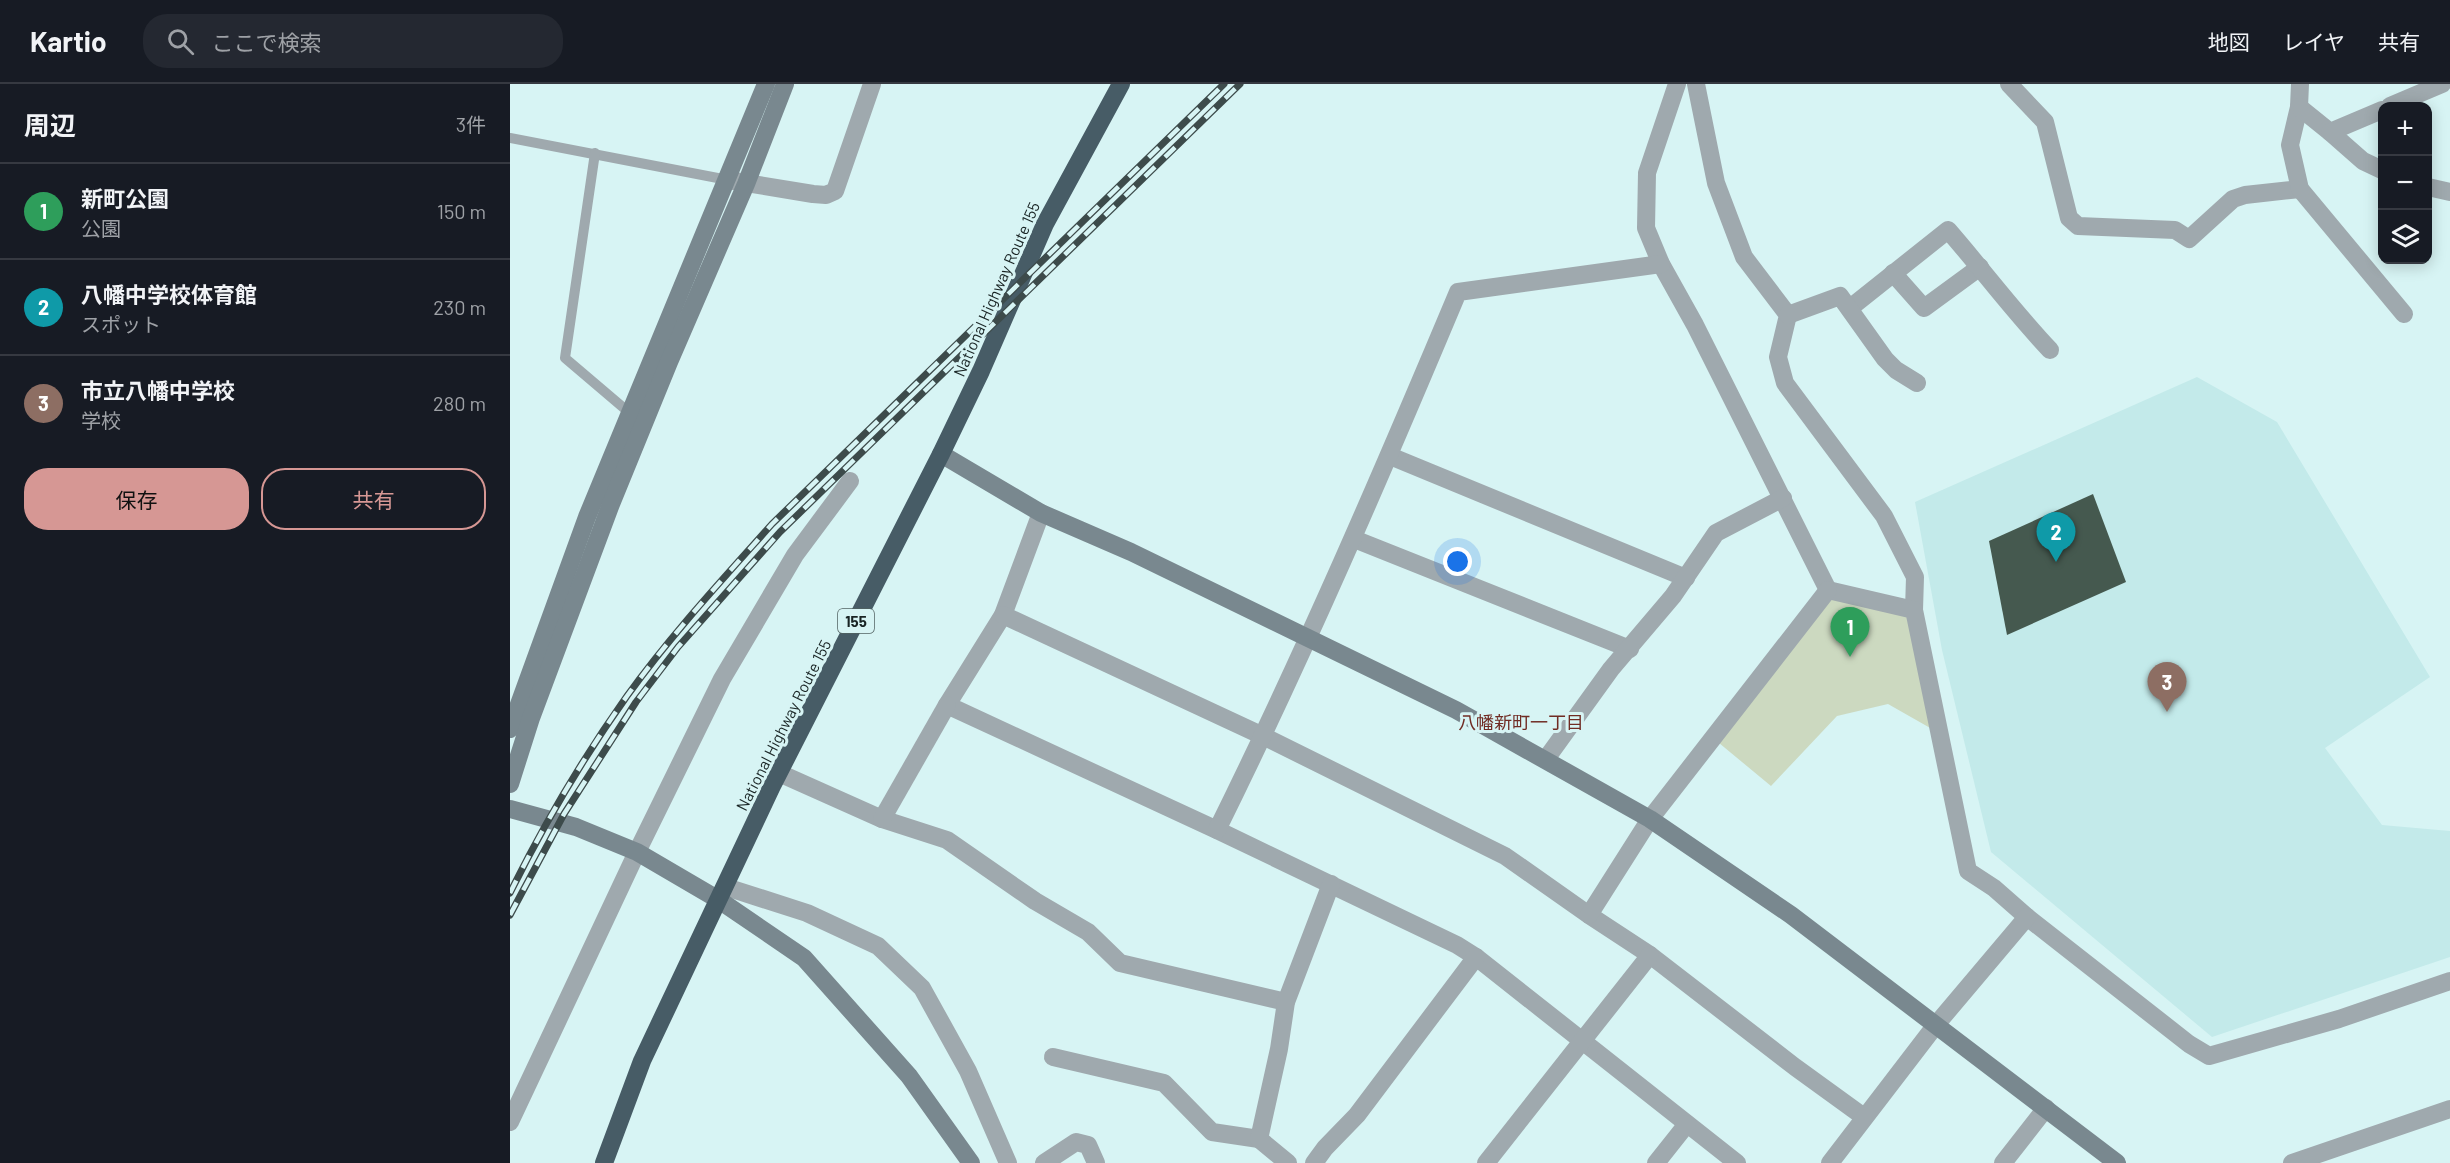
<!DOCTYPE html>
<html lang="ja">
<head>
<meta charset="utf-8">
<style>
	body { margin:0; font-family:Barlow,"Noto Sans JP",sans-serif; background:#242831; color:#f1f3f6 }
	.controls { position:absolute; right:18px; top:18px; display:grid; overflow:hidden; border-radius:12px; box-shadow:0 3px 15px #0003 }
	.controls button { width:54px; height:54px; display:grid; place-items:center; padding:0; border:0; border-bottom:2px solid #363941; background:#171b24; color:#f1f3f6; font:30px sans-serif }
	.you { position:absolute; left:948px; top:478px; width:21px; height:21px; margin:-15px; border:4px solid #fff; border-radius:50%; background:#1a73e8; box-shadow:0 0 0 9px #1a73e833 }
	.badge { display:grid; place-items:center; width:39px; height:39px; border-radius:50%; background:#d69794; color:#fff; font-size:20px; font-weight:700 }
	.pin { position:absolute; translate:-50% -50px; filter:drop-shadow(0 2px 3px #0008) }
	.pin::after { content:''; position:absolute; top:32px; width:21px; height:18px; background:inherit; clip-path:polygon(0 0,100% 0,50% 100%) }
	.list { margin:0; padding:0; list-style:none }
	h2 { display:flex; justify-content:space-between; align-items:center; height:78px; margin:0; padding:0 24px; font-size:26px }
	h2 small { font-size:20px; font-weight:400; color:#9ea1a6 }
	.list li { display:grid; grid-template-columns:39px 1fr auto; gap:18px; align-items:center; box-sizing:border-box; height:96px; padding:0 24px; border-top:2px solid #363941 }
	.list b { display:block; font-size:22px; white-space:nowrap }
	.list p { margin:0; font-size:20px; white-space:nowrap; color:#9ea1a6 }
	.list em { font-size:20px; font-style:normal; color:#9ea1a6 }
	.actions { display:flex; gap:12px; padding:18px 24px }
	.actions a { flex:1; padding:14px 0; border:2px solid #d69794; border-radius:24px; text-align:center; font-size:21px; color:#d69794 }
	.actions .main { background:#d69794; color:#111 }
	.icon { flex:none; width:33px; height:33px; fill:none; stroke:currentColor; stroke-width:2; stroke-linecap:round; stroke-linejoin:round }
	.map { position:relative; flex:none; width:1940px; height:1079px; overflow:hidden }
	header { display:flex; align-items:center; gap:36px; box-sizing:border-box; height:84px; padding:0 30px; background:#171b24; border-bottom:2px solid #363941 }
	header strong { font-size:28px }
	nav { display:flex; gap:33px; margin-inline-start:auto; font-size:21px }
	.search { width:420px; height:54px; background:#242831; display:flex; align-items:center; gap:15px; box-sizing:border-box; padding:0 21px; border-radius:24px; color:#9ea1a6; font-size:22px }
	main { display:flex }
	aside { flex:1; background:#171b24 }
	.map>svg:first-child { display:block }
</style>
</head>
<body>
<header>
<strong>Kartio</strong>
<div class="search"><svg class="icon" aria-label="search" viewBox="0 0 24 24"><circle cx="10" cy="10" r="6"/><path d="M15 15l6 6"/></svg>ここで検索</div>
<nav><a>地図</a><a>レイヤ</a><a>共有</a></nav>
</header>
<main>
<aside>
<h2>周辺<small>3件</small></h2>
<ul class="list">
<li><span class="badge" style="background:#2e9e5b">1</span><div><b>新町公園</b><p>公園</p></div><em>150 m</em></li>
<li><span class="badge" style="background:#0f9aa8">2</span><div><b>八幡中学校体育館</b><p>スポット</p></div><em>230 m</em></li>
<li><span class="badge" style="background:#8d6e63">3</span><div><b>市立八幡中学校</b><p>学校</p></div><em>280 m</em></li>
</ul>
<div class="actions"><a class="main">保存</a><a>共有</a></div>
</aside>
<div class="map">
<svg width="1940" height="1079" viewBox="0 0 1940 1079">
	<rect width="100%" height="100%" fill="#d7f4f4"/>
	<!-- built -->
	<path fill="#c3eaea" d="M1687 293 1767 338 1920 593 1815 664 1872 741 1940 747V873L1702 953 1481 768 1432 566 1405 418Z"/>
	<!-- green -->
	<path fill="#ccd9c0" d="M1318 506 1404 526 1429 649 1378 620 1327 632 1261 702 1203 654Z"/>
	<!-- building -->
	<path fill="#45594f" d="M1583 410 1616 498 1497 551 1479 457Z"/>
	<g fill="none" stroke-linecap="round" stroke-linejoin="round">
		<!-- lane -->
		<g stroke="#9fa9ae" stroke-width="10">
			<path d="M0 54 218 96"/>
			<path d="M85 69 55 274 122 331"/>
		</g>
		<!-- street -->
		<g stroke="#9fa9ae" stroke-width="18">
			<path d="M1167 0 1137 89 1136 144 1151 180 1185 241 1318 506"/>
			<path d="M1186 0 1206 99 1234 173 1278 231 1268 273 1275 299 1374 432 1405 493 1404 526"/>
			<path d="M1499 0 1535 38 1559 134 1568 142 1665 146 1679 155 1723 115 1735 111 1790 105"/>
			<path d="M1790 0 1789 23 1780 61 1790 105 1894 230"/>
			<path d="M1880 22 1932 0"/>
			<path d="M1789 23 1820 48 1872 26"/>
			<path d="M1820 48 1853 77 1872 86"/>
			<path d="M218 96 303 110 316 111 325 107 362 0"/>
			<path d="M1918 103 1940 108"/>
			<path d="M1383 189 1414 224 1470 183"/>
			<path d="M1340 224 1438 146C1472 185 1503 227 1540 266"/>
			<path d="M1278 231 1330 212 1375 275 1386 286 1407 299"/>
			<path d="M880 372 1176 494"/>
			<path d="M531 429 493 531 437 621 707 746 947 861 966 873 1227 1079"/>
			<path d="M844 455 1120 565"/>
			<path d="M1318 506 1404 526 1458 787 1484 804 1517 833 1679 960 1699 972 1829 935 1940 897"/>
			<path d="M493 531 753 652 995 772 1079 831 1140 871 1285 983 1354 1033"/>
			<path d="M1036 675 1101 585 1163 512 1206 449 1273 414"/>
			<path d="M269 689 372 735 437 756 525 817 578 848 610 879 776 918"/>
			<path d="M372 735 437 621"/>
			<path d="M707 746C794 570 872 389 948 208L1151 180"/>
			<path d="M216 803 297 829 368 862 412 904 458 987 498 1079"/>
			<path d="M1079 831 1140 735 1318 506"/>
			<path d="M543 973 654 999 702 1048 749 1055"/>
			<path d="M0 1038 127 768 212 595 285 471 340 397"/>
			<path d="M534 1079 566 1058 578 1061 586 1079"/>
			<path d="M778 1079 749 1055 769 965 776 918 821 800"/>
			<path d="M804 1079 815 1064 847 1031 966 873"/>
			<path d="M976 1079 1140 871"/>
			<path d="M1146 1079 1177 1040"/>
			<path d="M1320 1079 1425 942 1517 833"/>
			<path d="M1493 1079 1536 1024"/>
			<path d="M1782 1079 1940 1025"/>
		</g>
		<!-- secondary -->
		<g stroke="#79888f" stroke-width="18">
			<path d="M431 370 531 429 621 468 946 626 1140 735 1281 831 1607 1079"/>
			<path d="M0 645 77 433 256 0"/>
			<path d="M0 700 21 634 101 420 159 278 236 100 275 0"/>
			<path d="M0 725 66 743 127 768 209 816 294 874 399 992 461 1079"/>
		</g>
		<!-- highway -->
		<path stroke="#475c66" stroke-width="18" d="M94 1079 132 977 262 702 431 370 471 287 535 140 611 0"/>
		<!-- rail casing -->
		<g stroke="#3d4b4b" stroke-width="7">
			<g id="rail">
				<path d="M0 809C34 740 73 674 117 612 161 551 212 496 262 440L714 0"/>
				<path d="M0 831 54 730 126 618 168 563 270 448 730 0"/>
			</g>
		</g>
		<!-- rail -->
		<use href="#rail" stroke="#d7f4f4" stroke-width="4.5" stroke-dasharray="14" stroke-linecap="butt"/>
	</g>
	<g text-anchor="middle" dominant-baseline="central" stroke-width="6" stroke-linejoin="round" paint-order="stroke">
		<!-- shield labels -->
		<rect fill="#d7f4f4" stroke="#526262" stroke-width="1.5" x="328" y="525" width="36" height="24" rx="4.5"/>
		<g font-size="15" font-weight="bold" fill="#192424">
			<text x="346" y="537">155</text>
		</g>
		<!-- street labels -->
		<g font-size="16" fill="#192424" stroke="#d7f4f4">
			<text transform="translate(486 205) rotate(-66)">National Highway Route 155</text>
			<text transform="translate(273 641) rotate(-63)">National Highway Route 155</text>
		</g>
		<!-- neighbourhood labels -->
		<g font-size="18" fill="#702b23" stroke="#d7f4f4">
			<text x="1011" y="638">八幡新町一丁目</text>
		</g>
	</g>
</svg>
<div class="controls">
<button>+</button>
<button>−</button>
<button><svg class="icon" aria-label="layers" viewBox="0 0 24 24"><path d="M12 4l9 5-9 5-9-5zM3 14l9 5 9-5"/></svg></button>
</div>
<div class="you"></div>
<div class="pin badge" style="left:1340px;top:573px;background:#2e9e5b">1</div>
<div class="pin badge" style="left:1546px;top:478px;background:#0f9aa8">2</div>
<div class="pin badge" style="left:1657px;top:628px;background:#8d6e63">3</div>
</div>
</main>
</body>
</html>
